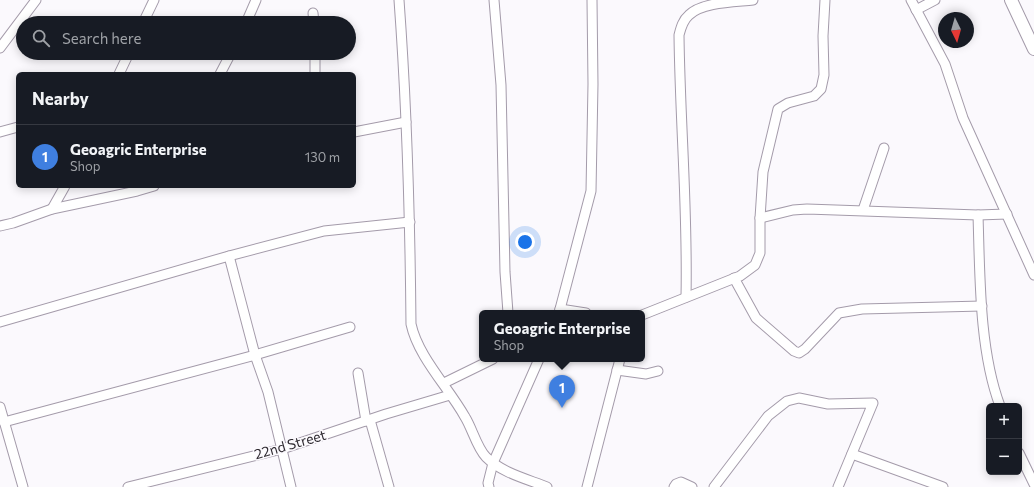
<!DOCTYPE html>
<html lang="en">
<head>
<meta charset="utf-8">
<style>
	body { margin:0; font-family:Commissioner,sans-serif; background:#20242c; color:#f1f3f6 }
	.controls { position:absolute; right:12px; bottom:12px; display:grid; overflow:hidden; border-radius:6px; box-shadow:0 2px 10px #0003 }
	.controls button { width:36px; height:36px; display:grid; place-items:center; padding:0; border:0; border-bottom:1px solid #363941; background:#171b24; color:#f1f3f6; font:20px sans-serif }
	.compass { position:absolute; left:938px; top:12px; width:36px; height:36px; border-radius:50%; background:#171b24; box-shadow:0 2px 10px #0003; rotate:175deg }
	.you { position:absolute; left:525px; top:242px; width:14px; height:14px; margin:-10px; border:3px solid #fff; border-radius:50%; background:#1a73e8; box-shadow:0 0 0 6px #1a73e833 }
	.badge { display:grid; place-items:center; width:26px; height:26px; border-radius:50%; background:#037f5f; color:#fff; font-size:13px; font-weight:700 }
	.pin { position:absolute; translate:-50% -33px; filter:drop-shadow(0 1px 2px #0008) }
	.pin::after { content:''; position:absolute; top:21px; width:14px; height:12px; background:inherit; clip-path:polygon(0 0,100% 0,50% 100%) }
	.popup { position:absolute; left:479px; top:310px; width:166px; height:52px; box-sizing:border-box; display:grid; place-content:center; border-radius:6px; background:#171b24; filter:drop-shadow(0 1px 3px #0005); font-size:13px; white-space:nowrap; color:#9ea1a6 }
	.popup b { font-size:15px; color:#f1f3f6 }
	.popup::after { content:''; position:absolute; left:50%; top:100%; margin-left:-8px; border:8px solid transparent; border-top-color:#171b24 }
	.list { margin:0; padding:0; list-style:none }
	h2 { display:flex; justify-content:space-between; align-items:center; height:52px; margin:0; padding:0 16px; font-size:17px }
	h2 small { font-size:13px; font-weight:400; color:#9ea1a6 }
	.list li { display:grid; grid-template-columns:26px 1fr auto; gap:12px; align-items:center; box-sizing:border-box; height:64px; padding:0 16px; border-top:1px solid #363941 }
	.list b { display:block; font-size:15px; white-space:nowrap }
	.list p { margin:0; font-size:13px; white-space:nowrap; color:#9ea1a6 }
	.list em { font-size:13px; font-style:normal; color:#9ea1a6 }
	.icon { flex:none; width:22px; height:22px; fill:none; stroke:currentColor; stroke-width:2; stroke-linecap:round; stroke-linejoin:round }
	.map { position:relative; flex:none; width:1034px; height:487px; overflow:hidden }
	.search { position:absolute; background:#171b24; box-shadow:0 2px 10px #0003; left:16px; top:16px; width:340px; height:44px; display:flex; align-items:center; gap:10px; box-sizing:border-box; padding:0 14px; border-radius:22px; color:#9ea1a6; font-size:15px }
	.panel { position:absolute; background:#171b24; box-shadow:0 2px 10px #0003; left:16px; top:72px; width:340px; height:116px; border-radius:6px }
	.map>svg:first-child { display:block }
</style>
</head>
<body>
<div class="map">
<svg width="1034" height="487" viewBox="0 0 1034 487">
	<rect width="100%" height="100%" fill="#fbf9fd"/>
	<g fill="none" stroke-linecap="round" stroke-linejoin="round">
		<!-- minor casing -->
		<g stroke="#a49baa" stroke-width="11">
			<g id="minor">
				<path d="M399 0C407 108 410 216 411 324 418 357 449 388 465 417 472 428 477 448 486 457 502 473 527 479 547 487"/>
				<path d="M494 0 501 85 505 272 508 313"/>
				<path d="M911 0 945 64 963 118 1034 275"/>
				<path d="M916 10 935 0"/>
				<path d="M313 13 314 23"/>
				<path d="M143 23 154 0"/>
				<path d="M246 23 256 0"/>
				<path d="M0 48 36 0"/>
				<path d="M315 53V74"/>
				<path d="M119 74 129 53"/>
				<path d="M220 74 231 53"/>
				<path d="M0 132 18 127"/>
				<path d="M354 132 406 122"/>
				<path d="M52 209 65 186"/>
				<path d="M863 210 884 148"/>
				<path d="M978 215C980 275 979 350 1000 406"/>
				<path d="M760 218 793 210 807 209 978 215 1007 214"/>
				<path d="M0 226 13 223 52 209 137 191 154 186"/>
				<path d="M229 256 255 355 268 392 291 487"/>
				<path d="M734 278 756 318 794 351 799 353 805 349 839 313 862 309 982 306"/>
				<path d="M686 297C688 210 680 122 679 35 681 27 683 20 689 15 702 2 735 2 753 0"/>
				<path d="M560 309 586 313"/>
				<path d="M559 313 591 191 593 84 592 0"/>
				<path d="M642 315 740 276 755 265 760 253V218L763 172 778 109 788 103 814 96 821 89 824 75 823 36 825 0"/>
				<path d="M0 322 229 256 324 231 410 222"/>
				<path d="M617 370 646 374 658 371"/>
				<path d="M358 373 366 421"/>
				<path d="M444 383 493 359"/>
				<path d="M0 407 23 487"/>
				<path d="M370 420 389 487"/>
				<path d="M4 422 255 355 350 327"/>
				<path d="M1019 453 1034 484"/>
				<path d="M852 454 943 487"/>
				<path d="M128 487 282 449 386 414 450 395"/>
				<path d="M489 487 488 483 493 463 539 359"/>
				<path d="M587 487 620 359"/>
				<path d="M674 487 676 484 681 482 692 487"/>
				<path d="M714 487 768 416 787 401 799 398 828 404 873 403 838 487"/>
			</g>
		</g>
		<!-- tertiary casing -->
		<g stroke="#a49baa" stroke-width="14">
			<path id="tertiary" d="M1011 0 1034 49"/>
		</g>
		<!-- minor -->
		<use href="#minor" stroke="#fff" stroke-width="9"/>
		<!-- tertiary -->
		<use href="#tertiary" stroke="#fff" stroke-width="12"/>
	</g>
	<g text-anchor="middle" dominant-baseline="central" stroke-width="3" stroke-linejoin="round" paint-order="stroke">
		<!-- street labels -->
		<g font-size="14" fill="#2e2a30" stroke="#fbf9fd">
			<text transform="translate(290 444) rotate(-16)">22nd Street</text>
		</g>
	</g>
</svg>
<div class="controls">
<button>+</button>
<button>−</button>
</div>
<svg class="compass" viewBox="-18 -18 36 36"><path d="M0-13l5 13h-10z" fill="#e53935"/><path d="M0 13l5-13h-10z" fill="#9ea1a6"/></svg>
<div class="you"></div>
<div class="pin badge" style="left:562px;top:408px;background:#3f7fe0">1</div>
<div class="popup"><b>Geoagric Enterprise</b>Shop</div>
<div class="search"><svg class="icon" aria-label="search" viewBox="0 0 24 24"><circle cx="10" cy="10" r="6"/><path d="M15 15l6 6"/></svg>Search here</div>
<section class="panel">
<h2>Nearby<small></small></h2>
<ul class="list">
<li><span class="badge" style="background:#3f7fe0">1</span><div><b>Geoagric Enterprise</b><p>Shop</p></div><em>130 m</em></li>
</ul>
</section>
</div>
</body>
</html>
